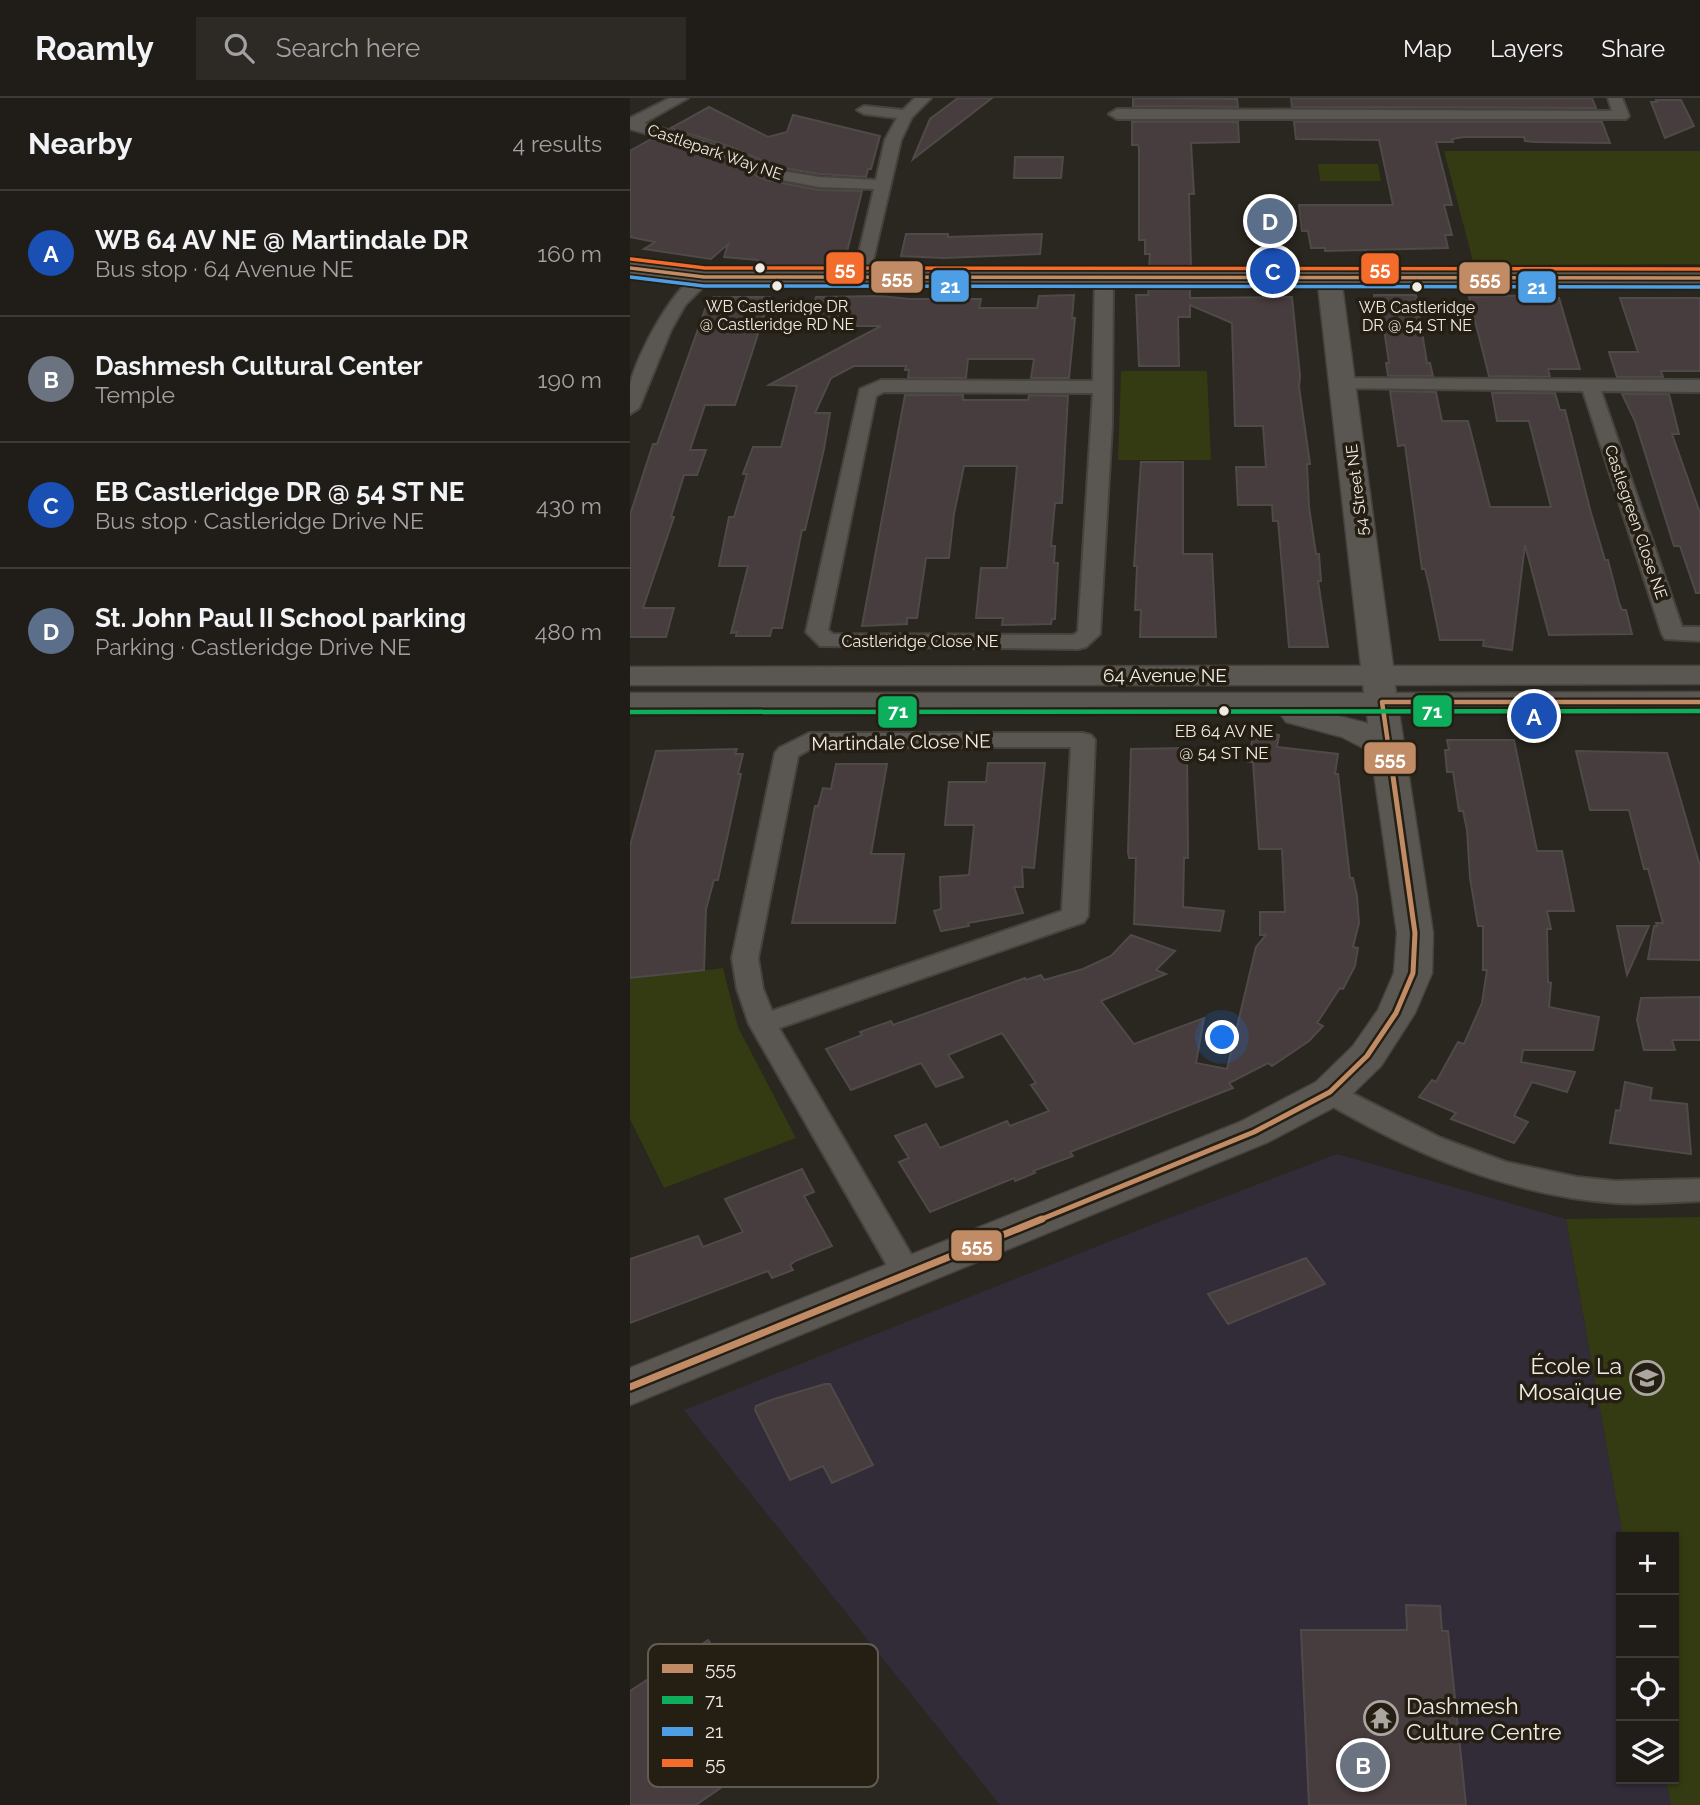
<!DOCTYPE html>
<html lang="en">
<head>
<meta charset="utf-8">
<style>
	body { margin:0; font-family:Raleway,sans-serif; background:#2d2925; color:#f1f3f6 }
	.controls { position:absolute; right:21px; bottom:21px; display:grid; overflow:hidden; border-radius:0px; box-shadow:0 2px 5px #0004 }
	.controls button { width:63px; height:63px; display:grid; place-items:center; padding:0; border:0; border-bottom:2px solid #3d3a37; background:#201c18; color:#f1f3f6; font:35px sans-serif }
	.you { position:absolute; left:593px; top:940px; width:24px; height:24px; margin:-18px; border:5px solid #fff; border-radius:50%; background:#1a73e8; box-shadow:0 0 0 10px #1a73e833 }
	.badge { display:grid; place-items:center; width:46px; height:46px; border-radius:50%; background:#8c9099; color:#fff; font-size:23px; font-weight:700 }
	.pin { position:absolute; translate:-50% -50%; border:4px solid #fff; box-shadow:0 2px 7px #0006 }
	.list { margin:0; padding:0; list-style:none }
	h2 { display:flex; justify-content:space-between; align-items:center; height:91px; margin:0; padding:0 28px; font-size:30px }
	h2 small { font-size:23px; font-weight:400; color:#a2a1a2 }
	.list li { display:grid; grid-template-columns:46px 1fr auto; gap:21px; align-items:center; box-sizing:border-box; height:126px; padding:0 28px; border-top:2px solid #3d3a37 }
	.list b { display:block; font-size:26px; white-space:nowrap }
	.list p { margin:0; font-size:23px; white-space:nowrap; color:#a2a1a2 }
	.list em { font-size:23px; font-style:normal; color:#a2a1a2 }
	.icon { flex:none; width:38px; height:38px; fill:none; stroke:currentColor; stroke-width:2; stroke-linecap:round; stroke-linejoin:round }
	.map { position:relative; flex:none; width:1070px; height:1707px; overflow:hidden }
	header { display:flex; align-items:center; gap:42px; box-sizing:border-box; height:98px; padding:0 35px; background:#201c18; border-bottom:2px solid #3d3a37 }
	header strong { font-size:33px }
	nav { display:flex; gap:38px; margin-inline-start:auto; font-size:24px }
	.search { width:490px; height:63px; background:#2d2925; display:flex; align-items:center; gap:18px; box-sizing:border-box; padding:0 24px; border-radius:0px; color:#a2a1a2; font-size:26px }
	main { display:flex }
	aside { flex:1; background:#201c18 }
	.map>svg:first-child { display:block }
</style>
</head>
<body>
<header>
<strong>Roamly</strong>
<div class="search"><svg class="icon" aria-label="search" viewBox="0 0 24 24"><circle cx="10" cy="10" r="6"/><path d="M15 15l6 6"/></svg>Search here</div>
<nav><a>Map</a><a>Layers</a><a>Share</a></nav>
</header>
<main>
<aside>
<h2>Nearby<small>4 results</small></h2>
<ul class="list">
<li><span class="badge" style="background:#1a4fb4">A</span><div><b>WB 64 AV NE @ Martindale DR</b><p>Bus stop · 64 Avenue NE</p></div><em>160 m</em></li>
<li><span class="badge" style="background:#6b7280">B</span><div><b>Dashmesh Cultural Center</b><p>Temple</p></div><em>190 m</em></li>
<li><span class="badge" style="background:#1a4fb4">C</span><div><b>EB Castleridge DR @ 54 ST NE</b><p>Bus stop · Castleridge Drive NE</p></div><em>430 m</em></li>
<li><span class="badge" style="background:#5c6f8a">D</span><div><b>St. John Paul II School parking</b><p>Parking · Castleridge Drive NE</p></div><em>480 m</em></li>
</ul>
</aside>
<div class="map">
<svg width="1070" height="1707" viewBox="0 0 1070 1707">
	<rect width="100%" height="100%" fill="#2a2620"/>
	<!-- commercial -->
	<path fill="#322b38" d="M707 1056 936 1121 993 1439 991 1681H1036L1041 1707H370L54 1312 516 1129Z"/>
	<!-- green -->
	<g fill="#343a11">
		<path d="M814 53H1070V166L844 167Z"/>
		<path d="M688 66H748L751 83H690Z"/>
		<path d="M491 273H577L581 362H488Z"/>
		<path d="M93 870 108 929 166 1040 34 1090 0 1021V881Z"/>
		<path d="M1070 1119V1707H1041L1036 1681H1044V1439H993L936 1121Z"/>
	</g>
	<!-- building -->
	<g fill="#473c3e" stroke="#4e4a48" stroke-width="2">
		<path d="M328 0H362L283 61 300 21Z"/>
		<path d="M503 0 607 1 608 9 503 8Z"/>
		<path d="M661 0H962L966 10 662 9Z"/>
		<path d="M1026 2H1051L1064 28 1035 40 1021 4H1027Z"/>
		<path d="M79 9 138 39 157 34 163 17 250 38 241 71H238L236 79 189 76 147 69 101 49 41 30Z"/>
		<path d="M502 24H608L609 44 561 45 564 96H559L561 170H519L520 156H515V142H509V50L508 47H502Z"/>
		<path d="M664 24H972L980 45 904 44 895 43 894 39H834L822 41 823 44H806L822 107H814L822 137H815L818 150 695 153V150H681L678 133H672L669 107H763L749 42 666 41Z"/>
		<path d="M23 40 89 59 136 82 189 92 232 93 213 170 126 167 128 162 94 159 98 146 81 161 14 151 25 144 0 139V53Z"/>
		<path d="M385 59H433L431 80H384Z"/>
		<path d="M276 136H318V139L412 136 410 156 314 160 271 158Z"/>
		<path d="M519 189H560V200L662 199 670 278 669 289 680 366H677L679 409 686 456H689L691 483H688L698 549H659L648 423H643L642 407H608L606 369H636L633 328H605L602 225 560 207V219H548L549 268H509L506 197H518Z"/>
		<path d="M444 197 442 220H445L439 280H401L404 261H338L336 280H278L279 272H275L276 268H224L201 280 185 315H200L194 351 175 432H172L152 530H142L140 538H106L107 534 101 535 118 468H89L99 419H104L117 376H113L123 349H151L167 288 139 287 251 228H179L186 199 251 198 279 201H351L349 210H407L409 198Z"/>
		<path d="M744 197H786L797 265H800L803 278H758L756 265H759L752 217H747Z"/>
		<path d="M905 197 929 200 950 271H918L920 279 859 278 839 199Z"/>
		<path d="M83 199H140L105 307H75L60 352H76L67 377H54L41 419H44L13 510H44L36 539H0V417L23 346H27L77 206 80 207Z"/>
		<path d="M990 200H1070V273H1031L1033 279H987L979 254H1008Z"/>
		<path d="M760 293 806 294 812 323H838L860 409H921L899 323H867L862 295H925L930 312H935L961 415 975 462H978L989 505 992 512H996L1002 536 919 537 895 447 882 552 853 548 854 542H810L799 487 795 471H792L775 347 768 348Z"/>
		<path d="M992 296H1039L1049 336H1042L1070 415V495H1066L1050 448H1044L1005 323Z"/>
		<path d="M275 297H333V302H398L399 297 438 298 432 405H425L421 448H425L424 465H428L425 521H422L421 526 372 527 373 520H346L351 470H377L387 368H334L324 416 319 460H296L287 520H277V526L232 528Z"/>
		<path d="M511 364H553V456H582L586 539H510L511 512H505L507 468H504Z"/>
		<path d="M624 635 649 637 647 649 708 656 705 676H708L720 780H723L727 798 729 825 723 849 728 850 725 868 713 891 710 890 687 925 693 928 679 943 642 968 638 965 599 985 603 990 440 1054 443 1058 403 1073 405 1075 385 1083 384 1080 300 1114 269 1064 279 1060 265 1038 296 1026 310 1050 377 1023 380 1028 419 1013 401 987 406 985 372 935 318 957 333 979 306 989 291 965 221 992 196 951 232 937 230 934 261 923 263 927 395 880 396 882 411 877 414 882 453 871 481 858 501 837 545 853 526 872 536 876 471 903 504 946 574 920 566 965 597 971 626 849 636 837H630V814H655L652 751H629L623 664H617Z"/>
		<path d="M817 642H884L907 753H932L944 813H917L921 831H917L918 884 921 885 919 909 969 919 963 952H893L891 964 945 974 937 994 902 984 884 1018 898 1024 884 1045 821 1021 826 1015 789 999 802 982 806 984 828 944 834 946 852 905 857 872H853V828H848L840 780 837 732 833 713H829L823 674H817L815 652H819Z"/>
		<path d="M557 650 558 760H554L553 809 594 813 590 833 504 826 506 760H499L498 754 501 651Z"/>
		<path d="M107 651 105 656H113L108 676H111L88 782H84L76 811 74 872 0 880V748L26 653Z"/>
		<path d="M946 653 1037 655 1070 768V862L1018 861 1024 828H1027L1026 825H1033L1018 771H1014L999 712H960Z"/>
		<path d="M358 665H415L404 770 392 769 393 789H384L393 815 338 825 339 828 311 833 304 813 311 811 310 779 339 777 344 727H315L319 684H356Z"/>
		<path d="M206 666H257L241 756H274L265 825H162L185 708H188L193 690 201 691Z"/>
		<path d="M987 828H1019L997 877Z"/>
		<path d="M1070 899V942H1042L1045 952H1014L1007 922 1011 900Z"/>
		<path d="M995 984 1022 990 1020 1002 1057 1006 1061 1056 980 1045 986 1012 990 1013Z"/>
		<path d="M172 1071 184 1094 174 1098 202 1148 165 1163 160 1167 163 1172 142 1180 138 1173 0 1225V1161L68 1138 73 1149 113 1134 95 1101Z"/>
		<path d="M676 1160 695 1186 598 1226 578 1196Z"/>
		<path d="M195 1286H200L243 1367 202 1385 193 1368 160 1382 125 1312 126 1308 144 1301Z"/>
		<path d="M776 1507 810 1508 812 1533H818L836 1707H679L671 1532H777Z"/>
		<path d="M78 1542 154 1646 66 1707H0V1593Z"/>
	</g>
	<g fill="none" stroke-linecap="round" stroke-linejoin="round">
		<!-- street casing -->
		<g stroke="#46433e" stroke-width="4">
			<g id="street">
				<path d="M40 0H58L14 25 100 51 146 72 189 79 246 82 255 42 267 20 234 16 227 12 234 8 273 12 285 0H301L282 19 271 42 238 184 232 185 223 180 244 91 189 89 136 79 90 57 0 31V20Z"/>
				<path d="M978 0H992L999 18 996 21H487L479 16 487 11 982 13Z"/>
				<path d="M74 174 83 179 55 207 41 232 9 310 0 316C0 307 0 296 0 288 5 260 46 181 74 174Z"/>
				<path d="M474 176 483 181 482 326 470 536 456 549 448 551 190 548 176 534 230 291 251 282 463 283 465 181ZM254 294 463 295 448 534 443 537 203 536 198 532 246 298Z"/>
				<path d="M714 280 1070 282V294L971 293 1052 529H1070V543L1035 541 1032 536 953 293 707 290 705 286Z"/>
				<path d="M179 635H453L461 637 465 642 458 818 454 824 149 930 292 1175 288 1183 277 1187 266 1183 119 926 107 891 102 860 145 655 149 650ZM184 649H441L432 813 142 913 133 891 128 860 168 658Z"/>
				<path d="M700 984 811 1040 876 1064 947 1079 985 1083 1070 1081V1103C1042 1104 1013 1107 985 1105 878 1097 781 1055 690 1001L686 994 690 987Z"/>
			</g>
		</g>
		<!-- secondary casing -->
		<g stroke="#46433e" stroke-width="3">
			<path id="secondary" d="M0 163 74 172 1070 173V187H712L763 568H1070V586L765 587 766 595 1070 594V614H769L803 835 802 875 785 915 751 968 714 1004 638 1044 0 1307V1270L610 1024 686 984 723 948 748 912 764 875 767 835 741 654 712 639 656 624 651 617 653 614 0 615V595H734L733 587H0V569L731 568 688 187 74 186 0 177ZM693 614H737L738 626 736 625Z"/>
		</g>
		<!-- street -->
		<use href="#street" fill="#5a5753" fill-rule="evenodd"/>
		<!-- secondary -->
		<use href="#secondary" fill="#5a5753" fill-rule="evenodd"/>
		<!-- bus-1-far3 casing -->
		<g stroke="#241e13" stroke-width="7">
			<path id="bus-1-far3" d="M0 170 74 179 1070 180"/>
		</g>
		<!-- bus-1-far2 casing -->
		<g stroke="#241e13" stroke-width="9">
			<path id="bus-1-far2" d="M760 659 752 604H1070"/>
		</g>
		<!-- bus-1-far1 casing -->
		<g stroke="#241e13" stroke-width="10">
			<path id="bus-1-far1" d="M407 1123 624 1034 700 994 737 958 766 915 783 875 785 835 760 657"/>
		</g>
		<!-- bus-1 casing -->
		<g stroke="#241e13" stroke-width="12">
			<path id="bus-1" d="M0 1289 412 1121"/>
		</g>
		<!-- bus-2 casing -->
		<g stroke="#241e13" stroke-width="9">
			<path id="bus-2" d="M0 614 1070 613"/>
		</g>
		<!-- bus-3 casing -->
		<g stroke="#241e13" stroke-width="7">
			<path id="bus-3" d="M0 179 74 188 1070 189"/>
		</g>
		<!-- bus-4 casing -->
		<g stroke="#241e13" stroke-width="7">
			<path id="bus-4" d="M1 161 75 170 1070 171"/>
		</g>
		<!-- bus-1-far3 -->
		<use href="#bus-1-far3" stroke="#c18c65" stroke-width="3.5"/>
		<!-- bus-1-far2 -->
		<use href="#bus-1-far2" stroke="#c18c65" stroke-width="4.5"/>
		<!-- bus-1-far1 -->
		<use href="#bus-1-far1" stroke="#c18c65" stroke-width="5"/>
		<!-- bus-1 -->
		<use href="#bus-1" stroke="#c18c65" stroke-width="7"/>
		<!-- bus-2 -->
		<use href="#bus-2" stroke="#0daf5c" stroke-width="4.5"/>
		<!-- bus-3 -->
		<use href="#bus-3" stroke="#4d9ee5" stroke-width="3.5"/>
		<!-- bus-4 -->
		<use href="#bus-4" stroke="#f36c2b" stroke-width="3.5"/>
	</g>
	<!-- icons -->
	<defs>
		<g id="school-ring" transform="scale(1.75)"><circle r="9.5" fill="#241e13" stroke="#aba69f" stroke-width="1.5"/><path d="M0-5L7-2L0 1L-7-2ZM-4 1L0 2.5L4 1V4Q0 6-4 4Z" fill="#aba69f"/></g>
		<g id="temple-ring" transform="scale(1.75)"><circle r="9.5" fill="#241e13" stroke="#aba69f" stroke-width="1.5"/><path d="M0-6L5-2H3V0L6.5 2.5H4V6H1.5V3h-3V6H-4V2.5H-6.5L-3 0V-2H-5Z" fill="#aba69f"/></g>
	</defs>
	<g fill-rule="evenodd">
		<use href="#school-ring" x="1017" y="1280"/>
		<use href="#temple-ring" x="751" y="1620"/>
	</g>
	<!-- markers -->
	<g fill="#f0ebe4" stroke="#241e13" stroke-width="2.5">
		<circle cx="130" cy="170" r="6"/>
		<circle cx="147" cy="188" r="6"/>
		<circle cx="787" cy="189" r="6"/>
		<circle cx="594" cy="613" r="6"/>
	</g>
	<g text-anchor="middle" dominant-baseline="central" stroke-width="7" stroke-linejoin="round" paint-order="stroke">
		<!-- far-street labels -->
		<g font-size="16" fill="#f0ebe4" stroke="#241e13">
			<text transform="translate(85 54) rotate(19)">Castlepark Way NE</text>
			<text transform="translate(727 392) rotate(-97)">54 Street NE</text>
			<text transform="translate(1006 424) rotate(71)">Castlegreen Close NE</text>
			<text x="290" y="543">Castleridge Close NE</text>
		</g>
		<!-- far-bus labels -->
		<g font-size="16" fill="#f0ebe4" stroke="#241e13">
			<text x="147" y="208">WB Castleridge DR<tspan x="147" dy="18">@ Castleridge RD NE</tspan></text>
			<text x="787" y="209">WB Castleridge<tspan x="787" dy="18">DR @ 54 ST NE</tspan></text>
		</g>
		<!-- bus labels -->
		<g font-size="17" fill="#f0ebe4" stroke="#241e13">
			<text x="594" y="633">EB 64 AV NE<tspan x="594" dy="22">@ 54 ST NE</tspan></text>
		</g>
		<!-- street labels -->
		<g font-size="19" fill="#f0ebe4" stroke="#241e13">
			<text x="535" y="577">64 Avenue NE</text>
			<text transform="translate(271 644) rotate(-1)">Martindale Close NE</text>
		</g>
		<!-- near-poi labels -->
		<g font-size="23" fill="#f0ebe4" stroke="#241e13" text-anchor="end">
			<text x="992" y="1267">École La<tspan x="992" dy="26">Mosaïque</tspan></text>
			<text x="776" y="1607" text-anchor="start">Dashmesh<tspan x="776" dy="26">Culture Centre</tspan></text>
		</g>
	</g>
	<!-- legend -->
	<rect x="18" y="1546" width="230" height="143" rx="10" fill="#241e13" stroke="#615c52" stroke-width="2"/>
	<rect x="32" y="1566" width="31" height="9" fill="#c18c65"/>
	<rect x="32" y="1598" width="31" height="8" fill="#0daf5c"/>
	<rect x="32" y="1629" width="31" height="9" fill="#4d9ee5"/>
	<rect x="32" y="1661" width="31" height="8" fill="#f36c2b"/>
	<g font-size="19" fill="#f0ebe4">
		<text x="75" y="1577">555</text>
		<text x="75" y="1609">71</text>
		<text x="75" y="1640">21</text>
		<text x="75" y="1672">55</text>
	</g>
	<g stroke="#241e13" stroke-width="2.5">
		<rect x="195" y="153" width="40" height="34" rx="7" fill="#f36c2b"/>
		<rect x="730" y="154" width="40" height="33" rx="7" fill="#f36c2b"/>
		<rect x="240" y="162" width="54" height="34" rx="7" fill="#c18c65"/>
		<rect x="828" y="163" width="53" height="34" rx="7" fill="#c18c65"/>
		<rect x="300" y="171" width="40" height="34" rx="7" fill="#4d9ee5"/>
		<rect x="887" y="172" width="40" height="34" rx="7" fill="#4d9ee5"/>
		<rect x="782" y="596" width="41" height="34" rx="7" fill="#0daf5c"/>
		<rect x="247" y="597" width="41" height="34" rx="7" fill="#0daf5c"/>
		<rect x="733" y="643" width="54" height="34" rx="7" fill="#c18c65"/>
		<rect x="320" y="1131" width="53" height="33" rx="7" fill="#c18c65"/>
	</g>
	<g font-size="19" text-anchor="middle" font-weight="bold" fill="#fff">
		<text x="215" y="177">55</text>
		<text x="750" y="177">55</text>
		<text x="267" y="186">555</text>
		<text x="855" y="187">555</text>
		<text x="320" y="195">21</text>
		<text x="907" y="196">21</text>
		<text x="802" y="620">71</text>
		<text x="268" y="620">71</text>
		<text x="760" y="667">555</text>
		<text x="347" y="1154">555</text>
	</g>
</svg>
<div class="controls">
<button>+</button>
<button>−</button>
<button><svg class="icon" aria-label="locate" viewBox="0 0 24 24"><circle cx="12" cy="12" r="6"/><path d="M12 2v4M12 18v4M2 12h4M18 12h4"/></svg></button>
<button><svg class="icon" aria-label="layers" viewBox="0 0 24 24"><path d="M12 4l9 5-9 5-9-5zM3 14l9 5 9-5"/></svg></button>
</div>
<div class="you"></div>
<div class="pin badge" style="left:904px;top:618px;background:#1a4fb4">A</div>
<div class="pin badge" style="left:733px;top:1667px;background:#6b7280">B</div>
<div class="pin badge" style="left:643px;top:173px;background:#1a4fb4">C</div>
<div class="pin badge" style="left:640px;top:123px;background:#5c6f8a">D</div>
</div>
</main>
</body>
</html>
